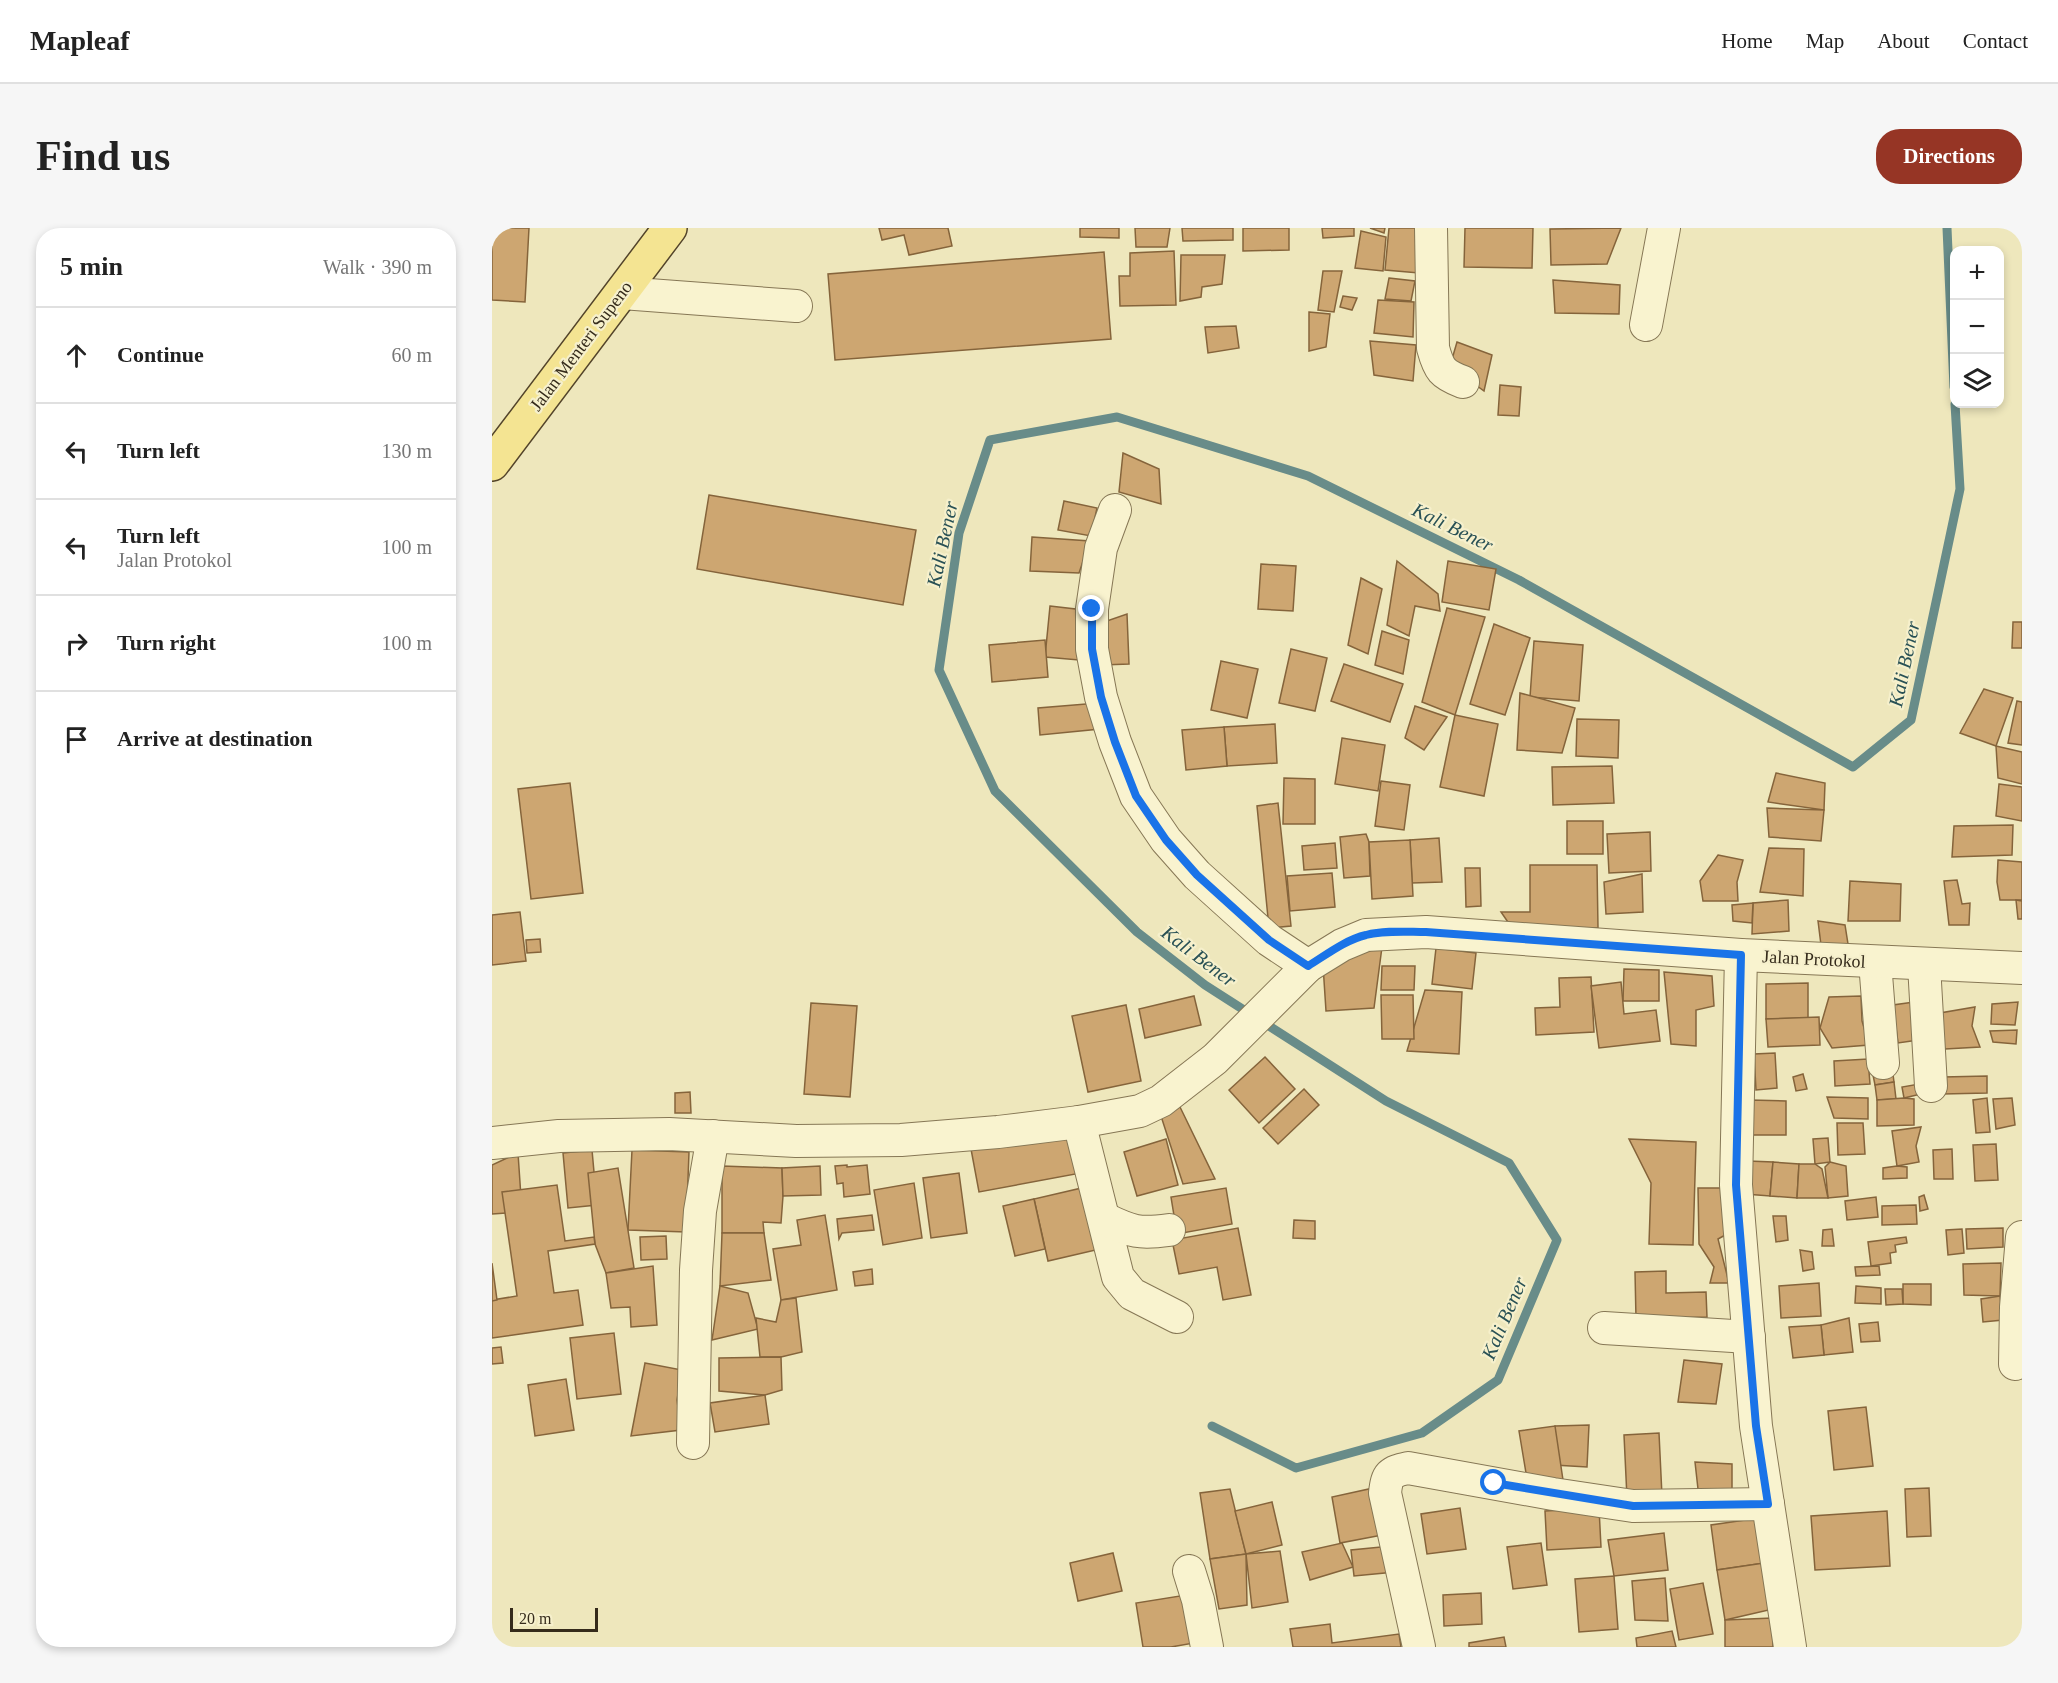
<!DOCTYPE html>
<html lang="en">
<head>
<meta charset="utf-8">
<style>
	body { margin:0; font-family:"Times New Roman",serif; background:#f6f6f6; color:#222 }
	.controls { position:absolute; right:18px; top:18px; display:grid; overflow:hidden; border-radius:12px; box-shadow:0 3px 9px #0003 }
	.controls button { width:54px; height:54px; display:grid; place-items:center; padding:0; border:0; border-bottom:2px solid #e0e0e0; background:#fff; color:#222; font:30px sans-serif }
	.scale { position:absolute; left:18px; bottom:15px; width:88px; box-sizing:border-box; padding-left:6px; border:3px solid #352b1b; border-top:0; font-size:16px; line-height:21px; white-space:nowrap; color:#352b1b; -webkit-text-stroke:4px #f6f0cc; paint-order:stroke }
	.stop { position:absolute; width:18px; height:18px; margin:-14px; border:4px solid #1a73e8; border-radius:50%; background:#fff }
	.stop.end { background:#1a73e8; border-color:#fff; box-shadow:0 2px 6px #0008 }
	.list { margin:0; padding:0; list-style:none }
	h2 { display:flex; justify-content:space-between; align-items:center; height:78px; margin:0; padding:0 24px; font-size:26px }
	h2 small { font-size:20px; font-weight:400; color:#767676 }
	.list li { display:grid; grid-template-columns:39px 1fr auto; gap:18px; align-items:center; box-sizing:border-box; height:96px; padding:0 24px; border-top:2px solid #e0e0e0 }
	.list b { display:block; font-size:22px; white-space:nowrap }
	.list p { margin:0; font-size:20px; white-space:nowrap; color:#767676 }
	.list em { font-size:20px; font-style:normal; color:#767676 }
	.icon { flex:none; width:33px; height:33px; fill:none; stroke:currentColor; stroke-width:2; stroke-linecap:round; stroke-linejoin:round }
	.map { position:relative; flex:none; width:1530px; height:1419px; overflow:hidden; border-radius:24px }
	header { display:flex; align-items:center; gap:36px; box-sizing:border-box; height:84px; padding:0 30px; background:#fff; border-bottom:2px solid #e0e0e0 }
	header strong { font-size:28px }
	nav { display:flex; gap:33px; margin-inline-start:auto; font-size:21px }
	.intro { display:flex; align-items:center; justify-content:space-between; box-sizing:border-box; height:144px; padding:0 36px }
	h1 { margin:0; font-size:42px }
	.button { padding:15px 27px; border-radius:24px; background:#963525; color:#fff; font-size:21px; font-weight:700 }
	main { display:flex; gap:36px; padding:0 36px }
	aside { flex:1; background:#fff; border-radius:24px; box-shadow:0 3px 9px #0003 }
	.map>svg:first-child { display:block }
</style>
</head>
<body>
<header>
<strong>Mapleaf</strong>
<nav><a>Home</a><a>Map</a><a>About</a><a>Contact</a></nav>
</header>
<div class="intro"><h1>Find us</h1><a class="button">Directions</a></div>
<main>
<aside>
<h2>5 min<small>Walk · 390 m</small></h2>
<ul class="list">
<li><svg class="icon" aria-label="ahead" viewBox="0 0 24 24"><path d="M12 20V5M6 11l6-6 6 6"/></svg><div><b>Continue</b></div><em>60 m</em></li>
<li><svg class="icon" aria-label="left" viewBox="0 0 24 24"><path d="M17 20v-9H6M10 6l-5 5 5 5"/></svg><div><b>Turn left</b></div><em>130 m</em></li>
<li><svg class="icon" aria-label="left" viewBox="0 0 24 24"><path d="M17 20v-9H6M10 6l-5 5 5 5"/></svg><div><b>Turn left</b><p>Jalan Protokol</p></div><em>100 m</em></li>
<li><svg class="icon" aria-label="right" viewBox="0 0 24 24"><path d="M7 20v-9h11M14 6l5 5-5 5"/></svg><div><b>Turn right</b></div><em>100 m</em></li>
<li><svg class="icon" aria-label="arrive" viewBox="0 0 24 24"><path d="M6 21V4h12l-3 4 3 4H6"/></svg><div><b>Arrive at destination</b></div></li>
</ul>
</aside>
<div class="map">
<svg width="1530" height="1419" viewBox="0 0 1530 1419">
	<rect width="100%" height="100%" fill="#eee7bc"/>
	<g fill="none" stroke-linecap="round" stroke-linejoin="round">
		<!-- stream -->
		<g stroke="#688c89" stroke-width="9">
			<path d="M1455 0 1462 159"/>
			<path d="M720 1198 804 1240 930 1205 1006 1152 1065 1012 1017 935 894 873 713 757 645 704 503 563 447 442 467 305 498 212 625 189 816 248 1027 352 1361 539 1419 492 1468 261 1463 176"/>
		</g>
	</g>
	<!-- building -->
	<g fill="#cda671" stroke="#85643b" stroke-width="1.5">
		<path d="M0 0H37L33 74 0 72Z"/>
		<path d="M387 0H456L460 18 417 27 412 7 390 12Z"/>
		<path d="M588 0H627V10L588 9Z"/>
		<path d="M643 0H678L675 19H644Z"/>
		<path d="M690 0H741V12L691 13Z"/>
		<path d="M751 0H797V22L751 23Z"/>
		<path d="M830 0H862V8L831 10Z"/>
		<path d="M878 0H893L892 5Z"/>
		<path d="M897 0H932L927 45 893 42Z"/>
		<path d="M973 0H1041L1040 40 972 39Z"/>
		<path d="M1129 0 1115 36 1059 37 1058 1Z"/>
		<path d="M869 3 894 9 891 43 863 40Z"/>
		<path d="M682 23 684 77 628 78 627 48H638V25Z"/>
		<path d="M612 24 619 111 343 132 336 46Z"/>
		<path d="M689 27H733L730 56 710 59 709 69 688 73Z"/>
		<path d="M831 43H850L842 84 826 82Z"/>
		<path d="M897 50 923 53 919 73 893 71Z"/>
		<path d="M1061 52 1128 57 1127 86 1063 85Z"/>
		<path d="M851 68 865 70 860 82 848 79Z"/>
		<path d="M886 72 922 74 921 109 882 105Z"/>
		<path d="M817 84 838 86 834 119 817 123Z"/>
		<path d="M744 98 747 120 716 125 713 99Z"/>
		<path d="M878 113 924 117 921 153 882 147Z"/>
		<path d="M965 114 1000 127 992 163 958 138Z"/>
		<path d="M1008 157 1029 159 1027 188 1006 187Z"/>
		<path d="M631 225 667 241 669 276 627 264Z"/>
		<path d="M217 267 424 302 411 377 205 341Z"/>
		<path d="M572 273 605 280 599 308 566 302Z"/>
		<path d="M540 309 598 313 587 345 538 343Z"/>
		<path d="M905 333 946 366 948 383 923 378 917 408 895 397Z"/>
		<path d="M956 333 1004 341 997 382 950 374Z"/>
		<path d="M769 336 804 338 801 383 766 381Z"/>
		<path d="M869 350 890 361 876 426 856 417Z"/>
		<path d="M558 378 592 382 587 432 553 429Z"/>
		<path d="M955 380 993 389 963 487 930 474Z"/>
		<path d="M635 386 637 436 610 437 609 395Z"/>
		<path d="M1521 394H1530V420H1520Z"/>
		<path d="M1002 396 1038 410 1013 487 978 476Z"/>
		<path d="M890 403 917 412 911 446 883 437Z"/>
		<path d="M553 412 556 449 500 454 497 417Z"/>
		<path d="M1042 413 1091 417 1087 473 1038 469Z"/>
		<path d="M799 421 835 430 823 483 787 475Z"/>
		<path d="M729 433 766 441 755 490 719 482Z"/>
		<path d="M852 436 911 456 898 494 839 473Z"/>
		<path d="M1492 461 1521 470 1504 518 1468 505Z"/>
		<path d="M1028 465 1083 480 1070 525 1025 522Z"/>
		<path d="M1525 473 1530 474V517L1516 515Z"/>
		<path d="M606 475 608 501 548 507 546 480Z"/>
		<path d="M923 478 955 489 932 522 913 510Z"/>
		<path d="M963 487 1006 496 992 568 948 559Z"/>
		<path d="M1085 491 1127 492 1126 530 1084 528Z"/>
		<path d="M783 496 785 535 735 538 732 499Z"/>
		<path d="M732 499 735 538 694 542 690 502Z"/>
		<path d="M850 510 893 517 886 563 843 556Z"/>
		<path d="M1504 518 1530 524V556L1506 550Z"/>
		<path d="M1120 538 1122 575 1061 577 1060 539Z"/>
		<path d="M1284 545 1333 555 1332 582 1276 574Z"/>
		<path d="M792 550 823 551V596H791Z"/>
		<path d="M889 553 918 557 912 602 883 598Z"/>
		<path d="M78 555 91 665 39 671 26 561Z"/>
		<path d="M1507 556 1530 559V593L1504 588Z"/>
		<path d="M786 575 799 698 777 700 765 578Z"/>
		<path d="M1275 580 1332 582 1329 613 1277 609Z"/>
		<rect x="1075" y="593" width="36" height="33"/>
		<path d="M1521 597 1520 627 1460 629 1462 598Z"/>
		<path d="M1158 604 1159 643 1117 645 1115 606Z"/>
		<path d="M874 606 877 614 878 648 852 650 848 609Z"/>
		<path d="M947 610 950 654 920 655 918 612Z"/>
		<path d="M918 612 921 668 880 671 877 614Z"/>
		<path d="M843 615 845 640 812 642 810 618Z"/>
		<path d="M1277 620 1312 621 1311 668 1268 664Z"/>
		<path d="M1226 627 1251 632 1245 654 1246 673H1211L1208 653Z"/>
		<path d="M1506 632 1530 634V672H1508L1505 654Z"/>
		<path d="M1038 637H1105L1106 700H1020L1009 684H1038Z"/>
		<path d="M973 640H988L989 678 974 679Z"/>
		<path d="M840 645 843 679 798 683 795 648Z"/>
		<path d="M1150 646 1151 684 1114 686 1112 654Z"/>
		<path d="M1465 652 1470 676 1478 675 1477 697H1457L1452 653Z"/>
		<path d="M1358 653 1409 656 1408 693H1356Z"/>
		<path d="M1296 672 1297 703 1260 706 1261 675Z"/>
		<path d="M1524 672 1530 673V691H1526Z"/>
		<path d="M1261 675 1260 695 1241 693 1240 677Z"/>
		<path d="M28 684 34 733 0 737V687Z"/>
		<path d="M1326 693 1353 697 1356 716 1329 717Z"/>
		<path d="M48 711 49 724 35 725 34 712Z"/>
		<path d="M890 719 882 780 834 783 831 737Z"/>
		<path d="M944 720 984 725 980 761 940 756Z"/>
		<path d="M890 738H923L922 762H889Z"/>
		<path d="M1132 741 1167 742V773H1131Z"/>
		<path d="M1172 744 1220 748 1222 778 1204 782V818L1179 816Z"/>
		<path d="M1099 749 1102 804 1044 807 1043 780 1068 779 1067 750Z"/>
		<path d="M1129 754 1132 786 1164 782 1168 813 1107 820 1099 758Z"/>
		<path d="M1316 755V790L1274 791V756Z"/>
		<path d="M933 762 970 764 967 826 915 823Z"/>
		<path d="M889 767H921L922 811H890Z"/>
		<path d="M702 768 709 797 653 810 647 781Z"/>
		<path d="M1369 768 1370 793 1377 817 1340 820 1328 800 1337 769Z"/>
		<path d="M1429 773 1433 811 1406 815 1401 777Z"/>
		<path d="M1526 774 1523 797 1499 796 1500 776Z"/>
		<path d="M319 775 365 778 358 869 312 866Z"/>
		<path d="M634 777 649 853 596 864 580 788Z"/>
		<path d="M1483 779 1480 798 1488 819 1453 821 1445 803 1448 785Z"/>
		<path d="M1327 789 1328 817 1276 819 1274 791Z"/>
		<path d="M1525 802 1524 816 1501 814 1498 803Z"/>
		<path d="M1283 825 1285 860 1264 862 1262 826Z"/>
		<path d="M773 829 803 861 767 895 737 862Z"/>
		<path d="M1376 831 1378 856 1343 858 1342 833Z"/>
		<path d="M1400 839 1402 854 1383 857 1380 842Z"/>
		<path d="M1311 846 1315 861 1304 863 1301 849Z"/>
		<path d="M1495 848V865L1451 866V849Z"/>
		<path d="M1402 854 1404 871 1385 872 1383 857Z"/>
		<path d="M1427 856 1429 866 1412 870 1410 859Z"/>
		<path d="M812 861 827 877 786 916 771 900Z"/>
		<path d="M198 864 199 885H183V865Z"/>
		<path d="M1335 869 1376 870V891L1342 890Z"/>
		<path d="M1412 870 1422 871V897L1385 898V872Z"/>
		<path d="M1495 870 1498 904 1484 905 1481 872Z"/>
		<path d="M1520 870 1523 897 1504 901 1501 871Z"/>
		<path d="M1258 872 1294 873V907H1257Z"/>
		<path d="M688 879 723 951 691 956 668 885Z"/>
		<path d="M1345 895H1371L1373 926 1346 927Z"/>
		<path d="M1429 899 1424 918 1427 934 1405 938 1400 903Z"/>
		<path d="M581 902 589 945 487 964 479 921Z"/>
		<path d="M1336 910 1338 934 1323 936 1321 911Z"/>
		<path d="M674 911 686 957 645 968 632 924Z"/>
		<path d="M1137 911 1204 914 1201 1017 1157 1016 1159 955Z"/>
		<path d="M1504 916 1506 952 1483 953 1481 917Z"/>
		<path d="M1460 921 1461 951H1442L1441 922Z"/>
		<path d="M100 922 105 977 76 980 71 925Z"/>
		<path d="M140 922 197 924 194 1004 136 1002Z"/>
		<path d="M26 925 30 984 0 986V937Z"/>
		<path d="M1256 933 1281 934 1278 968 1253 966Z"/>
		<path d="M1281 934 1307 936 1305 970 1278 968Z"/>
		<path d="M1338 934 1354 938 1356 968 1336 970 1333 939Z"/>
		<path d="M1307 936H1323L1330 941 1336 970H1305Z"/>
		<path d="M355 937V939L375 937 378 966 352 969 351 955 345 956 343 938Z"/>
		<path d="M230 938 290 940 291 968 289 995 271 994 272 1005H230Z"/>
		<path d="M328 938 329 967 291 968 290 940Z"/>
		<path d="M1405 938 1415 939V950L1391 951V940Z"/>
		<path d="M126 940 142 1040 114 1045 103 1016 96 945Z"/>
		<path d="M467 945 475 1005 439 1010 431 950Z"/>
		<path d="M422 955 430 1010 391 1017 382 962Z"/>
		<path d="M65 957 73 1013 102 1009 103 1016 56 1023 62 1065 86 1062 91 1097 0 1110V1072L25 1068 10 964Z"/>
		<path d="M594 959 608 1021 556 1033 542 971Z"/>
		<path d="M734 960 740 996 685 1006 679 969Z"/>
		<path d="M1206 960H1236L1237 1005 1226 1011 1237 1055H1218L1222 1039 1207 1016Z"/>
		<path d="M1432 967 1436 981 1428 983 1427 969Z"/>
		<path d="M1384 969 1386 989 1355 992 1353 973Z"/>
		<path d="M542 971 553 1021 523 1028 511 978Z"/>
		<path d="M1424 977 1425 996 1390 997V978Z"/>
		<path d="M333 987 345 1062 289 1072 281 1021 309 1017 305 992Z"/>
		<path d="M380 987 382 1002 350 1005 347 1011 345 991Z"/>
		<path d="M1281 988H1294L1296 1012 1284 1014Z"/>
		<path d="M802 992 823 993V1011L801 1010Z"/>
		<path d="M746 1000 759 1067 731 1072 725 1039 687 1046 680 1012Z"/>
		<path d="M1511 1000V1019L1475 1021 1474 1001Z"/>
		<path d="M1340 1001 1342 1018H1330L1331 1002Z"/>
		<path d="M1470 1001 1472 1025 1456 1027 1454 1002Z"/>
		<path d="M230 1005H272L279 1052 228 1058Z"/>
		<path d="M174 1008 175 1031 149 1032 148 1009Z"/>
		<path d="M1414 1009 1415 1015 1403 1017 1404 1024 1398 1025 1399 1035 1379 1038 1376 1014Z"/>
		<path d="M1308 1022 1320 1024 1322 1041 1311 1043Z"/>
		<path d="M0 1035 5 1072 0 1073Z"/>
		<path d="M1509 1035 1508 1068 1472 1067 1471 1036Z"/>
		<path d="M161 1038 165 1097 139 1099 138 1079 119 1080 114 1045Z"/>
		<path d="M1387 1038 1388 1047 1364 1048 1363 1039Z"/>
		<path d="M380 1041 381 1056 363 1058 361 1044Z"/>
		<path d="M1174 1043V1065L1214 1064 1215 1089 1144 1091 1143 1044Z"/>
		<path d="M1327 1055 1329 1088 1289 1090 1287 1058Z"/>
		<path d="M1411 1056H1439V1077L1411 1076Z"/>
		<path d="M228 1058 256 1065 266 1101 220 1112Z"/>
		<path d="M1364 1058 1389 1060V1076L1363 1075Z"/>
		<path d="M1393 1061H1410L1411 1076 1394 1077Z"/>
		<path d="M1508 1068 1511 1092 1491 1094 1489 1071Z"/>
		<path d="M304 1070 310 1124 289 1129H268L264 1090 284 1094 289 1072Z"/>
		<path d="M1357 1090 1361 1124 1332 1127 1329 1097Z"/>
		<path d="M1386 1094 1388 1113 1369 1114 1367 1096Z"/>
		<path d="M1329 1097 1332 1127 1301 1130 1297 1099Z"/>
		<path d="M122 1105 129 1166 85 1171 78 1110Z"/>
		<path d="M9 1119 11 1135 0 1136V1120Z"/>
		<path d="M289 1129 290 1162 273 1167 227 1163V1130Z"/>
		<path d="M1192 1132 1230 1136 1224 1176 1186 1174Z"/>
		<path d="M153 1135 190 1142 185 1172 189 1202 139 1208Z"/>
		<path d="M74 1151 82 1202 43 1208 36 1157Z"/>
		<path d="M273 1167 277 1196 223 1204 218 1175Z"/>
		<path d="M1374 1179 1381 1238 1342 1242 1336 1183Z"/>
		<path d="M1097 1197 1095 1239 1062 1237 1063 1198Z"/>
		<path d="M1063 1198 1071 1252 1036 1257 1027 1203Z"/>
		<path d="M1167 1205 1170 1268 1135 1270 1132 1207Z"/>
		<path d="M1203 1234 1240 1236V1261H1206Z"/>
		<path d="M886 1259 901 1305 848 1315 840 1269Z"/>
		<path d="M1437 1260 1439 1308 1415 1309 1413 1261Z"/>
		<path d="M738 1261 754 1326 718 1331 708 1265Z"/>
		<path d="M780 1274 790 1317 754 1326 743 1283Z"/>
		<path d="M968 1280 974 1321 935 1326 929 1286Z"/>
		<path d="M1107 1280 1109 1319 1055 1322 1053 1283Z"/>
		<path d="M1395 1283 1398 1338 1323 1342 1319 1288Z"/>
		<path d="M1267 1290 1272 1335 1225 1342 1219 1297Z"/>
		<path d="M1172 1305 1176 1342 1122 1348 1116 1312Z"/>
		<path d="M850 1315 861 1339 818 1352 810 1324Z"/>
		<path d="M1049 1315 1055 1357 1021 1361 1015 1319Z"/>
		<path d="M899 1318 903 1344 862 1348 859 1322Z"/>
		<path d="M788 1323 796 1374 760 1380 754 1326Z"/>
		<path d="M621 1325 630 1363 586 1373 578 1335Z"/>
		<path d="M754 1326 755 1377 727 1381 718 1331Z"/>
		<path d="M1272 1335 1281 1381 1233 1392 1225 1342Z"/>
		<path d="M1122 1348 1126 1401 1087 1404 1083 1351Z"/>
		<path d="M1173 1350 1176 1393 1143 1392 1140 1353Z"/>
		<path d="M1211 1355 1221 1406 1187 1412 1178 1361Z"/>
		<path d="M989 1365 990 1396 952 1398 951 1367Z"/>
		<path d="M694 1367 702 1415 679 1419H651L644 1375Z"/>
		<path d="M1280 1390 1281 1419H1233V1392Z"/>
		<path d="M838 1396 840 1415 907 1406 909 1419H801L798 1401Z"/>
		<path d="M1180 1403 1184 1419H1145L1144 1410Z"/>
		<path d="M1012 1409 1014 1419H977V1415Z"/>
	</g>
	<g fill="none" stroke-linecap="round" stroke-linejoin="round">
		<!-- minor casing -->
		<g stroke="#867755" stroke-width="34">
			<g id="minor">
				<path d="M939 0 941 120C947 142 950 146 971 154"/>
				<path d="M130 65 304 78"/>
				<path d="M1154 97 1172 0"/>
				<path d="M623 282 609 320 600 381V421L609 469 623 514 644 568 674 612 705 647 777 712 816 738"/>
				<path d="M1249 727 1244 957 1264 1198 1298 1419"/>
				<path d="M1383 734 1391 835"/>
				<path d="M1432 737 1439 858"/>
				<path d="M587 894 626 1049 640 1066 685 1089"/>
				<path d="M0 915 67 908 177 906 304 913 409 912 506 904 587 894 648 883 669 873 723 831 816 738 850 717 874 707 934 704 1249 727 1530 740"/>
				<path d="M613 991C640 1004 647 1006 677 1002"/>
				<path d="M1112 1100 1257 1109"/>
				<path d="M1523 1136 1524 1079 1530 1009"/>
				<path d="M201 1215 204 1042 208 983 221 908"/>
				<path d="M697 1343 706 1372 715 1419"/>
				<path d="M927 1419 893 1265C895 1246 898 1244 916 1240L1061 1266 1141 1278 1276 1276"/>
			</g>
		</g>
		<!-- major casing -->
		<g stroke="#53442a" stroke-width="36">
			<path id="major" d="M0 236 178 0"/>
		</g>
		<!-- minor -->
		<use href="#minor" stroke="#f9f3cf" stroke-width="32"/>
		<!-- major -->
		<use href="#major" stroke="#f4e492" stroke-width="33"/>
	</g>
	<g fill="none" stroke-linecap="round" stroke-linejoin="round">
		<!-- route -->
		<path stroke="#1a73e8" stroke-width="8" d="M600 381V421L609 469 623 514 644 568 674 612 705 647 777 712 816 738C834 727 853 712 874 707 893 702 915 704 934 704L1249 727 1244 957 1264 1198 1276 1276 1141 1278 1002 1255"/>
	</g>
	<g text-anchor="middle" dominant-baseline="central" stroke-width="4.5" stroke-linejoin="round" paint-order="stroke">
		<!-- street labels -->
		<g font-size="18" fill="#352b1b" stroke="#f6f0cc">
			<text transform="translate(89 118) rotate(-53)">Jalan Menteri Supeno</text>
			<text transform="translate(1322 731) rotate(3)">Jalan Protokol</text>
		</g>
		<!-- water labels -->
		<g font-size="20" font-style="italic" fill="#295155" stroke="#f6f0cc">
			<text transform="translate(961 299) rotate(26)">Kali Bener</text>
			<text transform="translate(450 316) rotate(-78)">Kali Bener</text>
			<text transform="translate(1412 436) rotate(-78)">Kali Bener</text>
			<text transform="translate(707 728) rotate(37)">Kali Bener</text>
			<text transform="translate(1012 1090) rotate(-67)">Kali Bener</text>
		</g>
	</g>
</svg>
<div class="controls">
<button>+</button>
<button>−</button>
<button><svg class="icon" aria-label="layers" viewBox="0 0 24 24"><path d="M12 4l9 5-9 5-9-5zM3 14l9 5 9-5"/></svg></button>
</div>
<div class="scale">20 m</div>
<div class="stop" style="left:1002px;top:1255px"></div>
<div class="stop end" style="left:600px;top:381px"></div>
</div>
</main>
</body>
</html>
